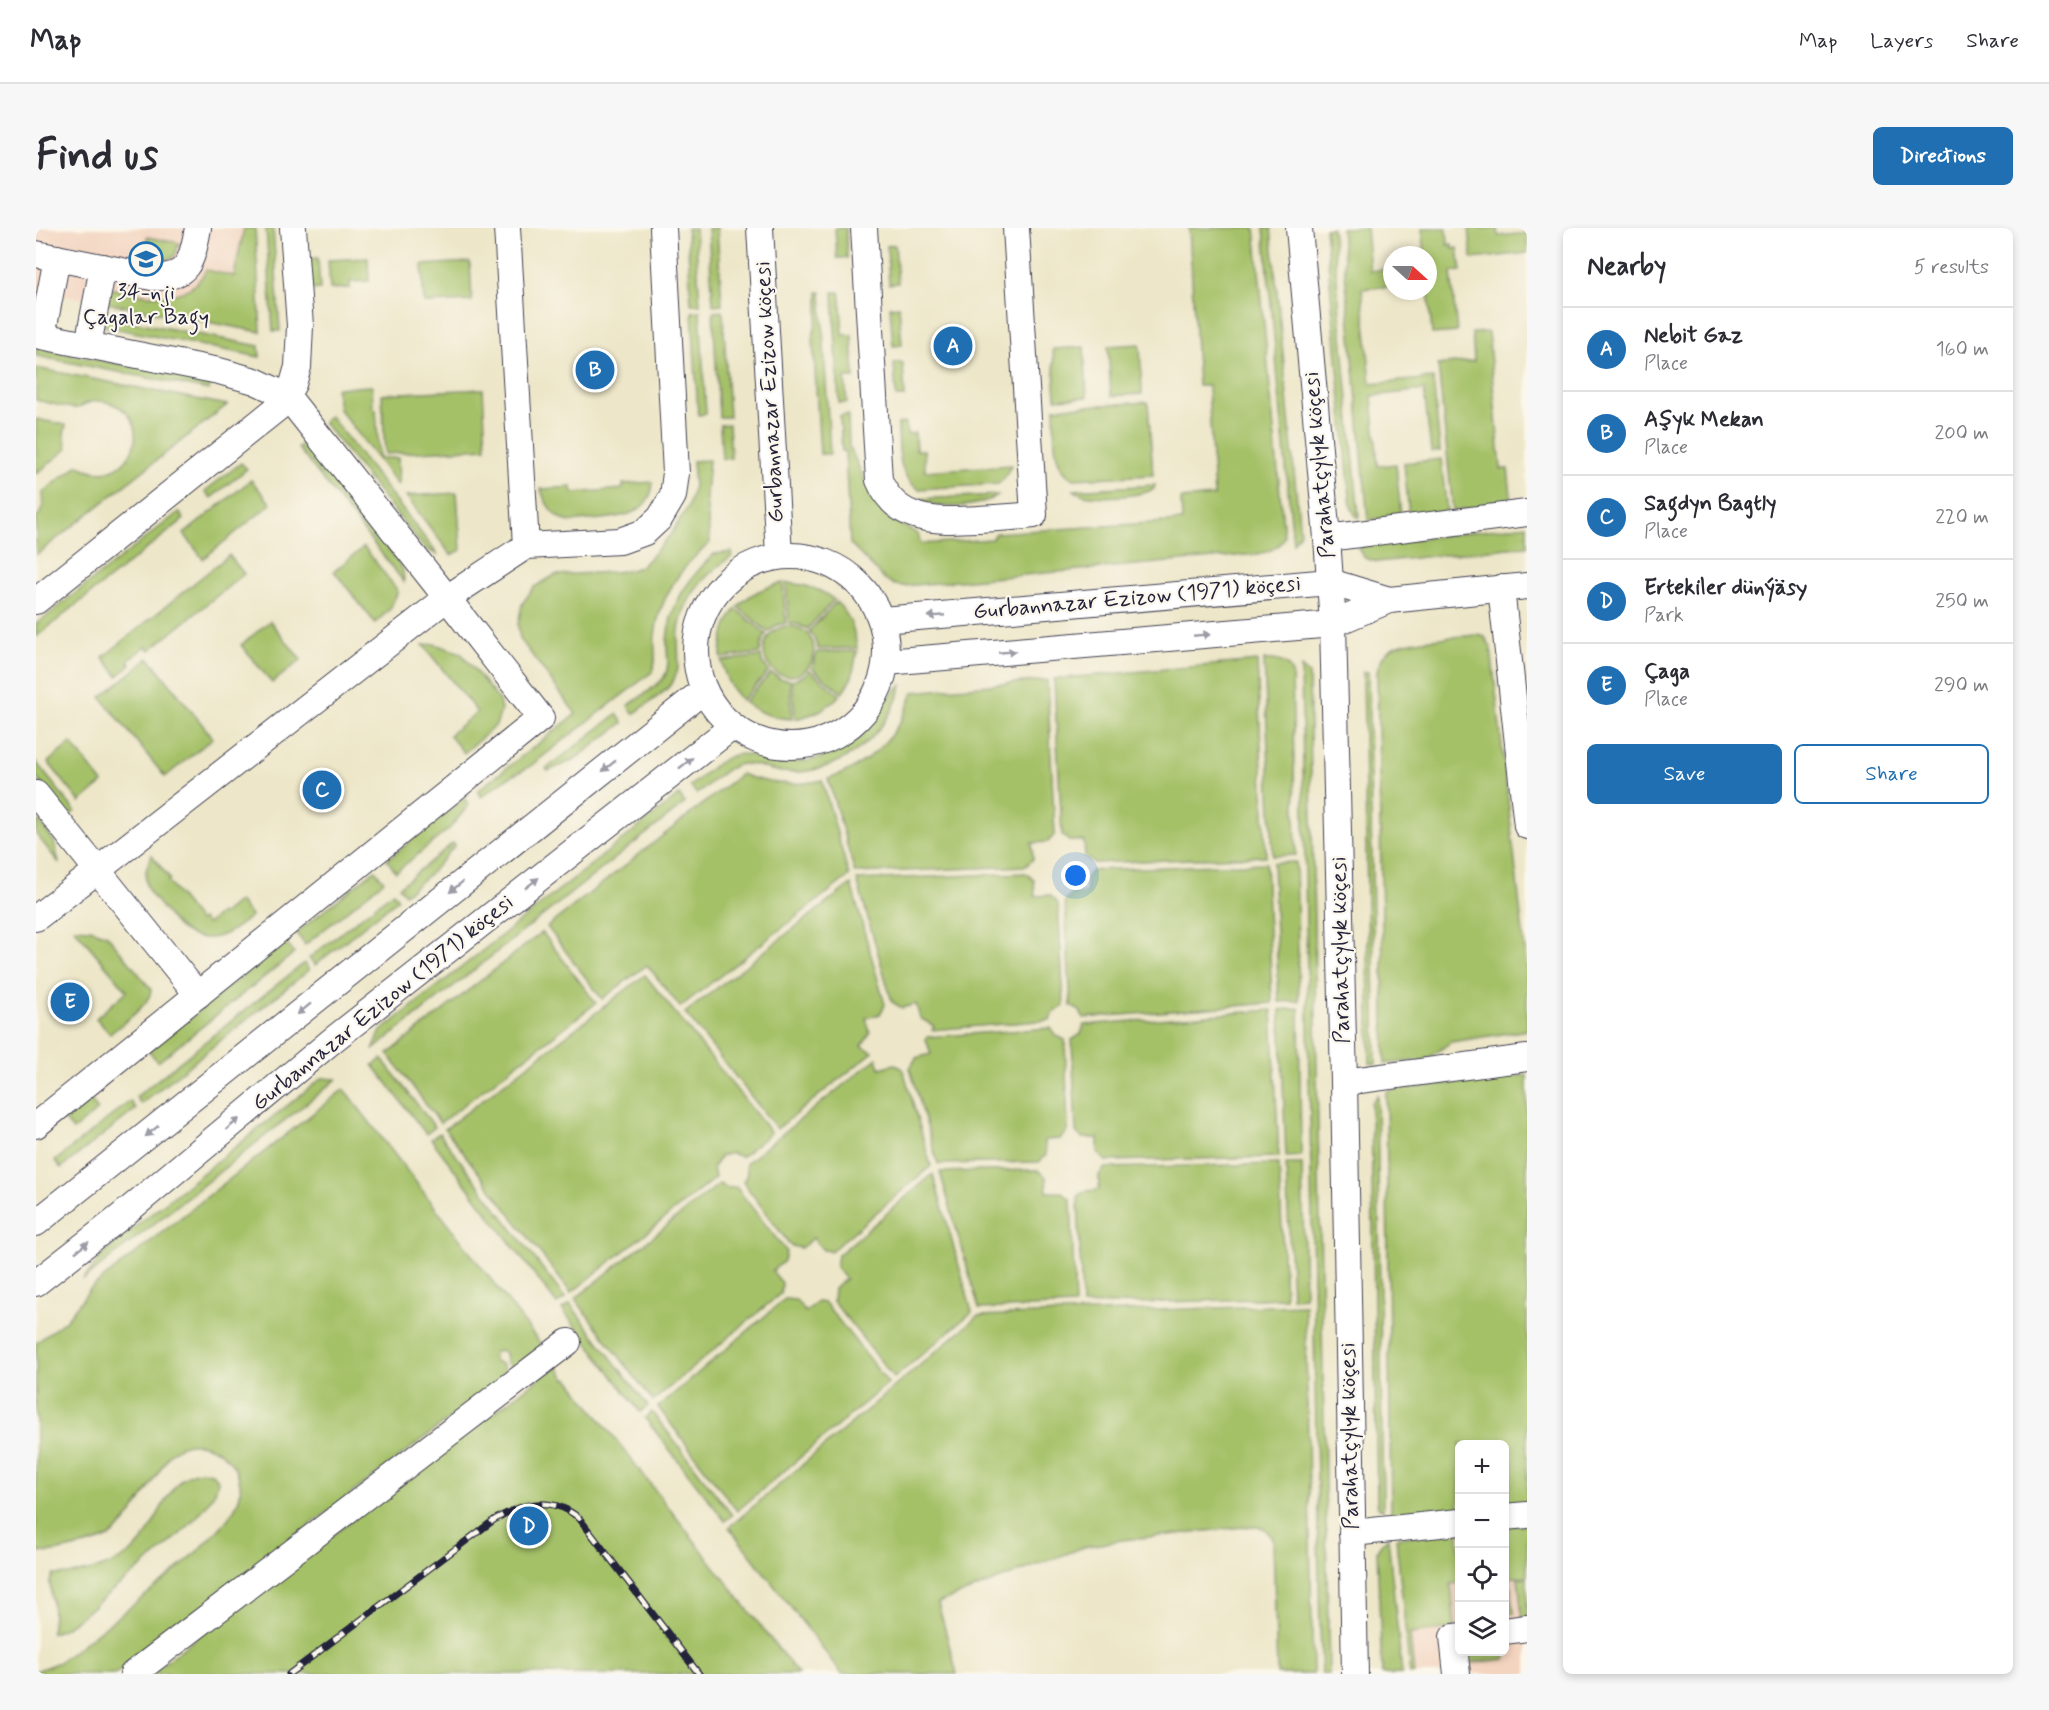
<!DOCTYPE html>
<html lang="en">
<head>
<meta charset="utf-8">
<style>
	body { margin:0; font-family:Mynerve,sans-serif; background:#f7f7f7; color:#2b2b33 }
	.controls { position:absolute; right:18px; bottom:18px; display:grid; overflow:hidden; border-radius:9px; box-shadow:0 3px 9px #0003 }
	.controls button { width:54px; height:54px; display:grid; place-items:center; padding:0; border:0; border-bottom:2px solid #e1e1e2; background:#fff; color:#2b2b33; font:30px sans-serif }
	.compass { position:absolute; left:1347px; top:18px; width:54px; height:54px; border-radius:50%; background:#fff; box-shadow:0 3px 9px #0003; rotate:111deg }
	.you { position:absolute; left:1040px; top:648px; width:21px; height:21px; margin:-15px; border:4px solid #fff; border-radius:50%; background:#1a73e8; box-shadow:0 0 0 9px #1a73e833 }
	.badge { display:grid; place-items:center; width:39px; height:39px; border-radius:50%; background:#1f6fb2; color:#fff; font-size:20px; font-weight:700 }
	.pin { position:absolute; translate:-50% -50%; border:3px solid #fff; box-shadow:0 2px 6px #0006 }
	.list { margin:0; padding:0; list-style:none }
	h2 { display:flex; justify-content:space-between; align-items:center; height:78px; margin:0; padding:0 24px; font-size:26px }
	h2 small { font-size:20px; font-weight:400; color:#7c7c81 }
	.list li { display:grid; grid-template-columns:39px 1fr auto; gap:18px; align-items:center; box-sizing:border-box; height:84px; padding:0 24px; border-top:2px solid #e1e1e2 }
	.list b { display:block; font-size:22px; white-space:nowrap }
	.list p { margin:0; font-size:20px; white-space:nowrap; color:#7c7c81 }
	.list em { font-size:20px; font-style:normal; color:#7c7c81 }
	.actions { display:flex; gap:12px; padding:18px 24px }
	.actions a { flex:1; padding:14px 0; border:2px solid #1f6fb2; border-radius:9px; text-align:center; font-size:21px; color:#1f6fb2 }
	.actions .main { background:#1f6fb2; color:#fff }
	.icon { flex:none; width:33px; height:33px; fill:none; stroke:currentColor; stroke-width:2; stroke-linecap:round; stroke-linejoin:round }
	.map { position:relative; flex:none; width:1491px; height:1446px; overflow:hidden; border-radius:9px }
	header { display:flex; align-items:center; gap:36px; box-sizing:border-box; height:84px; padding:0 30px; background:#fff; border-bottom:2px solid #e1e1e2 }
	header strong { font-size:28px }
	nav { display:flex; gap:33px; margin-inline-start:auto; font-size:21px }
	.intro { display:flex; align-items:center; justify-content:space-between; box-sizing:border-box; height:144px; padding:0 36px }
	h1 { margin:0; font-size:42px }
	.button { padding:15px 27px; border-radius:9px; background:#1f6fb2; color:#fff; font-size:21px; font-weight:700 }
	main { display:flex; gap:36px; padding:0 36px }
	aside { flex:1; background:#fff; border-radius:9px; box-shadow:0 3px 9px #0003 }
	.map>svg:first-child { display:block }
</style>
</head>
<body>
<header>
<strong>Map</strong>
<nav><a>Map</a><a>Layers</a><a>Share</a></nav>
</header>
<div class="intro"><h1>Find us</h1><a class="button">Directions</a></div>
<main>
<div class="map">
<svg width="1491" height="1446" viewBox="0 0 1491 1446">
	<rect width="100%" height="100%" fill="#fbf7ec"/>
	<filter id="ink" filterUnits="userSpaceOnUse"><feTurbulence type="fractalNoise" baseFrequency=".0167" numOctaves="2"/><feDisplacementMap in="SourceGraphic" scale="12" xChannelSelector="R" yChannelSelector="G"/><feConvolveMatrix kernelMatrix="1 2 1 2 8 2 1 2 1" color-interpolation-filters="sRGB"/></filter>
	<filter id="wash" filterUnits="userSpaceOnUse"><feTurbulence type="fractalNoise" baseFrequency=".008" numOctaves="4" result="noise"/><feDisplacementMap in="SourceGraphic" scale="24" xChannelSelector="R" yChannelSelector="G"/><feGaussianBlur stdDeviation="1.35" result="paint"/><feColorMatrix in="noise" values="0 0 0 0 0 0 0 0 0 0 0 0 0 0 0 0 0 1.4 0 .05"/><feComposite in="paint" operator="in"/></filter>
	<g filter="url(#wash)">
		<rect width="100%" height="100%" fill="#ede6c8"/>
		<!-- built -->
		<g fill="#f3d4bf">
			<path d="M0 0H219L225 104 0 62Z"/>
			<path d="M1491 1296V1446H1374L1360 1310 1423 1303 1424 1424H1468L1469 1298Z"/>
		</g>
		<!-- green -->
		<g fill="#a5c168" stroke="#647252" stroke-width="1.5">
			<path d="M208 0H219L225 104 70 75 73 60C106 66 150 80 170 42L198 48Z"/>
			<path d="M230 0H237L244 103H237Z"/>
			<path d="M651 0H659L664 76H655Z"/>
			<path d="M672 0H681L686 76 677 77Z"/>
			<path d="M799 0H810L811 30H801Z"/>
			<path d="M1153 0H1219L1248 308C1244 320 1233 324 1222 326L867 358 859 357 849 352 814 316 809 223H806L804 188 812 187 813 218 839 273 851 288 882 306 885 316 956 311 960 305 1146 293 1145 271 1178 268 1172 158H1162Z"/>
			<path d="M1228 0H1235L1264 305 1257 315Z"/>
			<path d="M1289 0H1296L1323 290 1319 287 1315 279Z"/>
			<path d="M1305 0H1330L1334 43 1356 40V58L1326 61 1335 156 1397 150 1404 223 1395 224 1388 162 1336 168 1342 238 1360 236 1365 289 1332 292Z"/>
			<path d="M1386 0H1411L1412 17 1416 16 1417 21 1422 20 1425 43 1415 44 1421 104 1396 106 1392 60V27H1389Z"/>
			<path d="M1433 0H1461L1462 8 1491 5V25L1436 31Z"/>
			<path d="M111 9 143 15 139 28 125 35 106 32Z"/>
			<path d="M859 17 862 55 853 56 851 18Z"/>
			<path d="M282 30 284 61 272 62 271 31Z"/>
			<path d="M332 30 333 53 314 54V60L294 61 292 32Z"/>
			<path d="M434 34 436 73 388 75 386 37Z"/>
			<path d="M782 64H785L794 226H784L777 109 782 85Z"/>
			<path d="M797 64H804L807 107H816L818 150H809L811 175H803Z"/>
			<path d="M863 78 866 117 857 118 854 79Z"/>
			<path d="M664 83 670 186 662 187 656 84Z"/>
			<path d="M687 83 693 189H683L677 84Z"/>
			<path d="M68 88 223 118 224 129 66 98Z"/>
			<path d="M1452 104 1465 241H1472L1475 267 1471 275 1417 283 1402 137 1438 133 1436 105Z"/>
			<path d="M1104 116 1106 166 1075 168 1072 118Z"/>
			<path d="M1048 119 1051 169 1020 171 1017 121Z"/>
			<path d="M0 120 175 154 173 162 0 128Z"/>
			<path d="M858 135H867L869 169H860Z"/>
			<path d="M0 140 191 177 0 327V292L7 280 6 265 42 237C91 266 123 194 77 176 68 172 58 172 49 176 47 177 43 180 41 180 31 181 11 174 0 172Z"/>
			<path d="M336 158 337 180 340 181 343 230H362L363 256H361L303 181 300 160Z"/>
			<path d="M447 161 450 220 349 226 346 166Z"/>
			<path d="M1112 174 1117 247 1038 251C1014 240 1019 202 1018 180Z"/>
			<path d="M294 188 402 327 388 320 287 194Z"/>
			<path d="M0 191 30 197 28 206 31 221 0 246Z"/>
			<path d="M870 195 871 206 879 205 880 222H888L889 243 975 237 968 251 962 256 883 261C860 248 863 219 862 196Z"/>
			<path d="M693 196 695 230 686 231 684 197Z"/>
			<path d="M268 215 361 332 367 342 368 354 262 220Z"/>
			<path d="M1405 231 1411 284 1373 288 1368 235Z"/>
			<path d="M673 232 670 268 674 315C645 338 623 370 619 407 617 419 622 434 616 444L493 539 470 551 445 569 441 563 540 486 484 411 482 397 486 376 498 359 519 347 578 344 595 342 606 338 635 306 652 279 658 258 656 233Z"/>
			<path d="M205 235 211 241 175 270 169 263Z"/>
			<path d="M215 252 235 276 167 331 148 306Z"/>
			<path d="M617 254C615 289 580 290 553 292 546 292 536 295 530 293 517 289 508 273 505 261L536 259 537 265 587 261V256Z"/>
			<path d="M1119 257 1118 261C1102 269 1050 273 1038 262Z"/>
			<path d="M421 265 425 322 415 327 370 268Z"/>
			<path d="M963 267C939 280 906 283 881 271Z"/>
			<path d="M143 284 148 291 0 409V396Z"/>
			<path d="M1491 297V318L1341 334 1329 330 1322 321 1326 318Z"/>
			<path d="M328 319 362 363 354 381 339 395 298 343Z"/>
			<path d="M696 324 695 329C665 349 644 374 642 412 642 426 645 440 637 453 629 466 610 476 598 486L592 478C603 469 620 460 628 449 635 439 630 424 631 413 633 377 653 350 678 326Z"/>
			<path d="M193 327 208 346 114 422 110 418 92 433 95 437 82 448 67 429Z"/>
			<path d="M747 355 750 395 741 397 732 404 702 379C714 365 729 359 747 355Z"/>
			<path d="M750 355C768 356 784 360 798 372L771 401 761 396 753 395Z"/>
			<path d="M800 374C814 386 819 403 821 420L782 421 778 410 773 403Z"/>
			<path d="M700 381 730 406 726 414 724 425 685 430C685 412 689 396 700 381Z"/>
			<path d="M234 393 265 432 236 455 205 417Z"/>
			<circle cx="753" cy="423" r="25"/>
			<path d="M1441 407 1449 409 1455 420 1491 742V802L1415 814 1390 832 1349 836 1341 444C1343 433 1349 423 1360 418 1376 411 1421 409 1441 407Z"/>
			<path d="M398 416 425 425 463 472 465 483 460 497 428 525 413 507 441 484 387 417Z"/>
			<path d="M821 423 816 449 806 465 776 440 781 424Z"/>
			<path d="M725 428 726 434 733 443 706 472C695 462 688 448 686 433Z"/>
			<path d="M113 430 177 510 129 549 65 469Z"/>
			<path d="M1228 432C1240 431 1252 433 1256 446L1260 627 1237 628Z"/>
			<path d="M1221 433 1230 628 1057 635 1049 628 1048 613H1033L1026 607 1018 451Z"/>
			<path d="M1265 439 1273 446 1293 1446H1286L1284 1402Z"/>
			<path d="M774 442 804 467C791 481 777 487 759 491L756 452 767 448Z"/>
			<path d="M1327 444H1332L1340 836 1334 835Z"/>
			<path d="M735 445 745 451 754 452 756 491C738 490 723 486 708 474Z"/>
			<path d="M1011 452 1019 606 1012 614 996 615 997 631 990 638 819 645 792 551C834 537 864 506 877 464Z"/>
			<path d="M866 457C850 510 803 548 746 544 731 542 715 533 701 537 689 540 671 558 661 566L654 558C668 548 682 531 699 527 712 524 723 530 736 532 757 536 779 534 799 524 814 517 828 506 838 493 847 481 852 465 866 457Z"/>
			<path d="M581 486 587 495 539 531 512 543 510 541Z"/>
			<path d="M35 515 67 555 44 574 12 534Z"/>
			<path d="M0 534 39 583 32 589 0 549Z"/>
			<path d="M705 546C731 556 758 559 786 552L813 648 644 779 611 737 566 771 511 699Z"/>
			<path d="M643 567 649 575 337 822 345 803Z"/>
			<path d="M428 570 433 577 413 601 360 644 351 632Z"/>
			<path d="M0 590 18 613 23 635 0 606Z"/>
			<path d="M417 615 419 617 395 645 369 666 363 659Z"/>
			<path d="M116 627 134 651 132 654 163 693 166 691 171 696 184 685 186 687 203 673 215 688C201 699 188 711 169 710 146 710 135 691 122 675 118 670 113 665 111 659 107 649 111 637 116 627Z"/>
			<path d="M1260 634 1263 773 1243 774 1237 635Z"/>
			<path d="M1230 635 1236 775 1048 790 1044 783 1035 778 1029 673 1036 666 1051 665 1050 650 1057 642Z"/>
			<path d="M339 642 348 653 269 717 260 705Z"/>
			<path d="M990 645 998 652 999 668 1014 667 1022 675 1028 778 1018 784 1014 792 896 802 898 798 884 790 880 776 866 780 856 774 821 652Z"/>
			<path d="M815 656 849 777 844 786 830 790 834 805 826 818 837 824 741 901 649 785Z"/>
			<path d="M357 664 362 671 279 737 273 730Z"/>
			<path d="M38 700 54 701 71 707 115 761C116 776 85 796 74 806L60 790 91 763Z"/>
			<path d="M506 704 560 775 404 895 352 826Z"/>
			<path d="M249 713 258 725 122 834 113 823Z"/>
			<path d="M268 735 273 742 105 876 100 869Z"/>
			<path d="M609 747 735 905 705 929 695 925 685 928 677 939 679 950 535 1065 409 901Z"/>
			<path d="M1263 780 1265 928 1250 929 1244 782Z"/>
			<path d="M1236 782 1243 929 1070 933 1062 925V910H1046L1040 904 1036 812 1045 806 1048 797Z"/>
			<path d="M1015 800 1019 807 1029 812 1032 903 1024 911 1009 912 1010 927 1003 934 902 936 874 840 880 830 895 826 890 811 891 809Z"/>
			<path d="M841 830 844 840 859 836 867 841 895 938 795 1023 787 1022 777 1010 765 1020 755 1018 707 954 711 946 710 935Z"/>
			<path d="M346 831 399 899 390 906 337 837Z"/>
			<path d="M1491 847V1280L1469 1283 1468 1216H1424L1423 1288 1364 1289 1355 1285 1350 864 1360 861Z"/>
			<path d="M286 850 301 851 47 1052 63 1031 86 1009Z"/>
			<path d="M308 861 507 1119 477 1142 470 1133 469 1125 465 1122 459 1124 457 1128 458 1134 465 1136 472 1146 79 1446H0V1443L23 1434 39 1422C84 1386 132 1353 173 1312 183 1301 195 1290 201 1276 219 1237 162 1196 134 1226 121 1246 92 1298 73 1309 62 1315 49 1317 37 1320 25 1322 12 1327 0 1323V1115L30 1092 54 1061Z"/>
			<path d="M1341 867 1347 1282 1342 1279 1341 1274 1335 875Z"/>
			<path d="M53 871 62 882 37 902 28 891Z"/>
			<path d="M94 873 100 881 25 940 19 933Z"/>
			<path d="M403 905 529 1070 521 1076 395 911Z"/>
			<path d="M1243 936 1249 1070 1046 1077 1042 969 1048 963 1063 962V947L1069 940Z"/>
			<path d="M1250 936H1266L1269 1069 1256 1070Z"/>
			<path d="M1002 942 1010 949 1011 964H1026L1035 972 1039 1077 943 1081 904 944Z"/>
			<path d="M897 946 936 1084 858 1150 797 1073 798 1060 810 1051 800 1039 802 1027Z"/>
			<path d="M683 956 692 960 700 959 750 1023 748 1033 736 1043 746 1055 745 1065 617 1173 539 1071Z"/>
			<path d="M749 1071 760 1072 769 1084 781 1074 789 1075 852 1155 701 1283 622 1179Z"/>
			<path d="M534 1076 612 1178 604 1184 526 1081Z"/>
			<path d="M1269 1077 1277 1446H1241L1237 1310 1229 1301 1217 1298 1086 1312 1048 1319 902 1375 921 1446H806L693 1299 942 1088Z"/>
			<path d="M518 1139H522L530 1151 532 1150 762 1446H113Z"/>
			<path d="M616 1184 696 1287 689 1293 609 1190Z"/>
			<path d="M165 1243 176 1245 182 1252C181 1284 97 1346 72 1366 57 1378 33 1402 15 1405L17 1386 14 1354 17 1347C45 1346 77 1341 99 1321 122 1301 131 1245 165 1243Z"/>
			<path d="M1491 1296V1348L1469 1350 1468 1298Z"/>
			<path d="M1423 1303V1355L1415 1356 1419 1400 1374 1406 1378 1446H1374L1360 1310Z"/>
			<path d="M1352 1310 1366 1446H1346L1341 1322 1345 1316Z"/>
			<path d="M1491 1349V1394L1486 1390 1482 1350Z"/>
			<path d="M1474 1352 1478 1385 1469 1386V1353Z"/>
			<path d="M1469 1419 1470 1431 1434 1435 1435 1446H1429L1427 1424H1468Z"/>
		</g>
	</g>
	<g filter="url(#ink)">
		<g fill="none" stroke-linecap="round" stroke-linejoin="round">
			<!-- minor casing -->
			<g stroke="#403f50" stroke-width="28">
				<g id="minor">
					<path d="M471 0 490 318 584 313 609 304 624 290 637 268 640 245 627 0"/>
					<path d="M724 0 743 327"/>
					<path d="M828 0 843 252C861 296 902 293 943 291 961 290 980 289 998 287L980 0"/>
					<path d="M1263 0 1291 310 1297 396 1308 854 1319 1446"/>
					<path d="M0 26 116 49C154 51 156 31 162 0"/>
					<path d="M0 107 183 143 219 153 251 168 411 370 490 318"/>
					<path d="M6 108 21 30"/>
					<path d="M52 117 67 39"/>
					<path d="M1291 310 1491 285"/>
					<circle cx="755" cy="423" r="95"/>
					<path d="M1465 360 1491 598"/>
					<path d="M0 373 244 178 257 156 262 139 264 98 257 0"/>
					<path d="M846 392 1294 354 1353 372"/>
					<path d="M850 434 1297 396 1353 372 1491 358"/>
					<path d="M0 566 162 767"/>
					<path d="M0 690 411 370 505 490 0 897"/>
					<path d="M1308 854 1491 830"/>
					<path d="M0 995 668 462"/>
					<path d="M0 1055 83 990 298 811 696 499"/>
					<path d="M1468 1289 1491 1287"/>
					<path d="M1316 1305 1424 1294"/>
					<path d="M1468 1403 1491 1400"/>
					<path d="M97 1446 532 1114"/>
					<path d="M1421 1446 1417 1409 1424 1408"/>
				</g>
			</g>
			<!-- minor -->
			<use href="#minor" stroke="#fff" stroke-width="26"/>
			<!-- rail casing -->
			<g stroke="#22223b" stroke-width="7">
				<path id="rail" d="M253 1446 458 1292C486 1275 515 1267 543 1290L663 1446"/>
			</g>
			<!-- rail -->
			<use href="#rail" stroke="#fbf7ec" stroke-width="4.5" stroke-dasharray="14" stroke-linecap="butt"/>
		</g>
		<!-- one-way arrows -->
		<defs><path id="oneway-solid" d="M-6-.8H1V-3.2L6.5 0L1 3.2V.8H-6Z" transform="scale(1.5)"/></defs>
		<g fill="#9c9ca7">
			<use href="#oneway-solid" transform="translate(900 388) rotate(175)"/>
			<use href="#oneway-solid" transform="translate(1166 407) rotate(-5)"/>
			<use href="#oneway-solid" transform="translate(971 424) rotate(-5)"/>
			<use href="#oneway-solid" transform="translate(650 535) rotate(-38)"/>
			<use href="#oneway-solid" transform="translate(573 538) rotate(141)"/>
			<use href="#oneway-solid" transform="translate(496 655) rotate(-38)"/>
			<use href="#oneway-solid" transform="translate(420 659) rotate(141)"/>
			<use href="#oneway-solid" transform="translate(268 781) rotate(141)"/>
			<use href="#oneway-solid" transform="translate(197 896) rotate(-40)"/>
			<use href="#oneway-solid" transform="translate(116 903) rotate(141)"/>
			<use href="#oneway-solid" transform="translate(46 1019) rotate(-38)"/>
		</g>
	</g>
	<!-- icons -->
	<defs>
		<g id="school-ring" transform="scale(1.725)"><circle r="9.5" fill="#fbf7ec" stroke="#1f6fb2" stroke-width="1.5"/><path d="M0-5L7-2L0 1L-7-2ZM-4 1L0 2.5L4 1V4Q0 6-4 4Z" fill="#1f6fb2"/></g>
	</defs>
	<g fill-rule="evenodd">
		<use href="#school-ring" x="110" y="31"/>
	</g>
	<g text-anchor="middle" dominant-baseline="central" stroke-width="4.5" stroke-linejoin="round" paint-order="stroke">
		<!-- poi labels -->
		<g font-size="22" fill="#22223b" stroke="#fbf7ec">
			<text x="110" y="65">34-nji<tspan x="110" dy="25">Çagalar Bagy</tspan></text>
		</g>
		<!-- street labels -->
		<g font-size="22" fill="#22223b" stroke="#fbf7ec">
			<text transform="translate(734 164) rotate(-93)">Gurbannazar Ezizow köçesi</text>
			<text transform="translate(1284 237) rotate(-95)">Parahatçylyk köçesi</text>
			<text transform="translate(1101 370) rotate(-5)">Gurbannazar Ezizow (1971) köçesi</text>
			<text transform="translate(1305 722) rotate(-91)">Parahatçylyk köçesi</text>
			<text transform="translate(347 775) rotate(-39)">Gurbannazar Ezizow (1971) köçesi</text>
			<text transform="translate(1314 1208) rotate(-91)">Parahatçylyk köçesi</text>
		</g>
	</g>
</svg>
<div class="controls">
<button>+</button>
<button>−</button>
<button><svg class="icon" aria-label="locate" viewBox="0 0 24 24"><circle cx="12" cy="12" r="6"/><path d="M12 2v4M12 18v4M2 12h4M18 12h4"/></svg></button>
<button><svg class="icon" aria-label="layers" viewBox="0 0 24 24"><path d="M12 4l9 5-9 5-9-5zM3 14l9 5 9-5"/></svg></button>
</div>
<svg class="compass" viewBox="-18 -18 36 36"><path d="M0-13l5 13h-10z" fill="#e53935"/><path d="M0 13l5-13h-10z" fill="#7c7c81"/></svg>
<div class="you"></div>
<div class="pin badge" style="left:917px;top:118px">A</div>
<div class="pin badge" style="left:559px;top:142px">B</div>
<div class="pin badge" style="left:286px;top:562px">C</div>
<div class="pin badge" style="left:493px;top:1298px">D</div>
<div class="pin badge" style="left:34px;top:774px">E</div>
</div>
<aside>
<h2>Nearby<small>5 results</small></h2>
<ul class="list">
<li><span class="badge">A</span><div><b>Nebit Gaz</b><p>Place</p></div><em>160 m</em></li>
<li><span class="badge">B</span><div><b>Aşyk Mekan</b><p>Place</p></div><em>200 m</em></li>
<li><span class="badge">C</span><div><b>Sagdyn Bagtly</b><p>Place</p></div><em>220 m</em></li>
<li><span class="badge">D</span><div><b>Ertekiler dünýäsy</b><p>Park</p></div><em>250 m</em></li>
<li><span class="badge">E</span><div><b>Çaga</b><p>Place</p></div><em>290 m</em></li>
</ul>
<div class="actions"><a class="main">Save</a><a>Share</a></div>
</aside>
</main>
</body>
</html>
